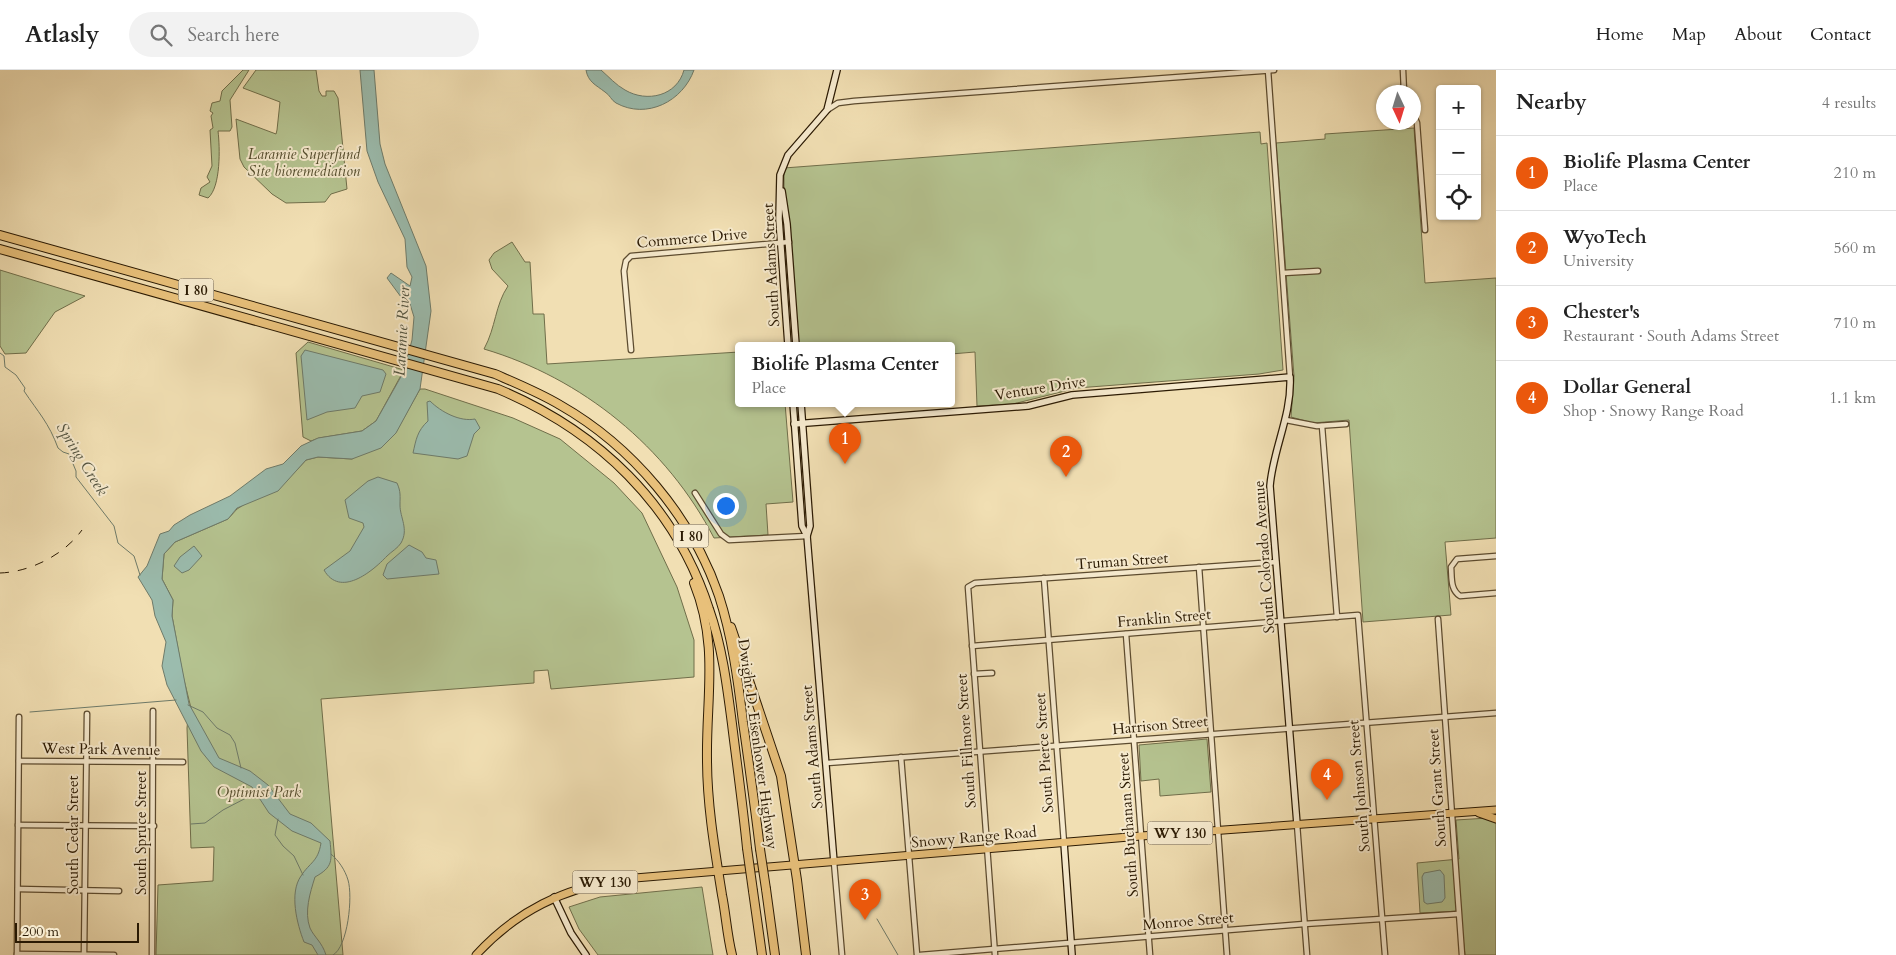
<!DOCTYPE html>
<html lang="en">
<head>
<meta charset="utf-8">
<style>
	body { margin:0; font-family:Cardo,serif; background:#f2f2f2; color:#222 }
	.controls { position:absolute; right:15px; top:15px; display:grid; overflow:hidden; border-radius:5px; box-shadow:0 1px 4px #0004 }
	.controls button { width:45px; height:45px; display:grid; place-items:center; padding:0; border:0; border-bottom:1px solid #e0e0e0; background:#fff; color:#222; font:25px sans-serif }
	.compass { position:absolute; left:1376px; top:15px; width:45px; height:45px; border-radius:50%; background:#fff; box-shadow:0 1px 4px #0004; rotate:176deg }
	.scale { position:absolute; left:15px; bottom:12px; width:124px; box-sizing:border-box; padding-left:5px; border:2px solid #2b1a03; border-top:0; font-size:14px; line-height:18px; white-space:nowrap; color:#2b1a03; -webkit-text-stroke:4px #f6eace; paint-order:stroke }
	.you { position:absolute; left:725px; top:435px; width:18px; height:18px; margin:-12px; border:4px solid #fff; border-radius:50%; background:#1a73e8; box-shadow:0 0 0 8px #1a73e833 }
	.badge { display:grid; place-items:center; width:32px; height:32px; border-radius:50%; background:#ea580c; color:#fff; font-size:16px; font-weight:700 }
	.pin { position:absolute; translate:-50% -41px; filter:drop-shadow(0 1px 2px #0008) }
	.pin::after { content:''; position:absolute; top:26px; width:18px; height:15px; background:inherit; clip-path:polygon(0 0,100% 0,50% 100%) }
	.popup { position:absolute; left:735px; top:272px; width:220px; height:65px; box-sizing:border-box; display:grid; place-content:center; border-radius:5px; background:#fff; filter:drop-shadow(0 1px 4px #0005); font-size:16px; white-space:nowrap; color:#767676 }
	.popup b { font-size:19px; color:#222 }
	.popup::after { content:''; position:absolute; left:50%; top:100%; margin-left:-10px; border:10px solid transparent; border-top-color:#fff }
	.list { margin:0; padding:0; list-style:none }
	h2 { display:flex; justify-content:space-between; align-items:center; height:65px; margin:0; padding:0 20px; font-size:21px }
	h2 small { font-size:16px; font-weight:400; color:#767676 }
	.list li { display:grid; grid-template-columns:32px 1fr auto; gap:15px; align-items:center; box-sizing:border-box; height:75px; padding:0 20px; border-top:1px solid #e0e0e0 }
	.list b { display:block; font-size:19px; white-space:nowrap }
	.list p { margin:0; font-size:16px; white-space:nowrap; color:#767676 }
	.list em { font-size:16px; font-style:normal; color:#767676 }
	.icon { flex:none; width:28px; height:28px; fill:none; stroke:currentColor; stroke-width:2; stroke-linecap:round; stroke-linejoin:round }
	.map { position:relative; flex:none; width:1496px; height:885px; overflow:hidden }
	header { display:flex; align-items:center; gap:30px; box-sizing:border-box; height:70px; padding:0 25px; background:#fff; border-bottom:1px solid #e0e0e0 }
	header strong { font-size:24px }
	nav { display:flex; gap:28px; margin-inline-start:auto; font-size:18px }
	.search { width:350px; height:45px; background:#f2f2f2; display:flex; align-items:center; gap:12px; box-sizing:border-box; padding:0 18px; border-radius:28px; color:#767676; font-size:19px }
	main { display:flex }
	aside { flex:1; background:#fff }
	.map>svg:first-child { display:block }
</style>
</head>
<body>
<header>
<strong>Atlasly</strong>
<div class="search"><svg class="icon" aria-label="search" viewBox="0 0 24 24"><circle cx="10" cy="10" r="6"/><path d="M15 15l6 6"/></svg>Search here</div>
<nav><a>Home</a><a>Map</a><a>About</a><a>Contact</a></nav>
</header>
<main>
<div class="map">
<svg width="1496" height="885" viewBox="0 0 1496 885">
	<rect width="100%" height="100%" fill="#f1dfb3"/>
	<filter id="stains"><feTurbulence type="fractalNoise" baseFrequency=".004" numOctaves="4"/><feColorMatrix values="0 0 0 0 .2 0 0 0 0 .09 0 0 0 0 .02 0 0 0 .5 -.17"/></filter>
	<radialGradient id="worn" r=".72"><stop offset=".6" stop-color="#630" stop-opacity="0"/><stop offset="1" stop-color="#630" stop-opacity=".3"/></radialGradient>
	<!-- green -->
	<g fill="#b5c390" stroke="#706e4a">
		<path d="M243 0H249L230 30 232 57 230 61H218C220 77 221 117 208 128L199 125 201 118 210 112 207 107 212 96 210 60 213 58 211 46 213 43 210 41 212 33 220 31 222 21Z"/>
		<path d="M256 0H316L319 21 322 26H326V21H334L338 28 347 119 331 124 325 132 286 133 272 124 244 97 240 89 236 49 276 64 277 60 280 32 243 18Z"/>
		<path d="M1414 58 1425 213 1496 208V468L1445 472 1451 545 1363 552 1349 350 1313 353 1291 347 1294 306 1276 73 1325 69V64Z"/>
		<path d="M1260 62 1261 74 1267 73 1283 300 1259 304 1077 318 1013 334 977 336 975 282 951 284V275H798L784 120V98Z"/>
		<path d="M512 172 525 192H530L533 244H544L547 294 739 282V333H785L793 432 766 434 768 465 714 468C667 377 582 308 484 279 496 257 495 235 508 216L492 199 489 190 494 183Z"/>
		<path d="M0 200 85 226 55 242 26 283 5 284 0 276Z"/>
		<path d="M308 272 404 300 376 351 362 361 319 368 311 371 303 367 296 283Z"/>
		<path d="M420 319H425L513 348 560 369 614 413 642 443 677 517 694 570V607L551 619 548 600 534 601V613L321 629 343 885H156L158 815 213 811 214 777 191 778 187 658 189 639 191 638 183 606 172 546 173 530 162 509 164 484 175 472 228 449 237 439 293 404 306 390 318 387 352 389 396 362Z"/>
		<path d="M1207 669 1211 722 1160 726 1159 709 1141 711 1139 675Z"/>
		<path d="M1488 748 1496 751V885H1465L1460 841 1420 843 1417 793 1459 789 1456 750Z"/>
		<path d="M702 817 713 885H598L579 859 569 837 600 827Z"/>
	</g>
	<!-- water -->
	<g fill="#9bbcae" stroke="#6e7b6a">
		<path d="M360 0H374L380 74 385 94 426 196 431 241 420 319 396 363 381 378 352 389 318 387 306 390 278 421 237 438 228 449 175 472 164 484 162 509 173 530 172 546 189 634 219 688 250 701 268 715 290 744 311 753 330 771C332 791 333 797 315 807 310 823 304 842 310 858 314 867 322 872 326 885H318L312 875 304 872C297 854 289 823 301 806 310 792 318 792 321 773L292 761 269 743 252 717 214 697 201 681 167 615 162 596 166 572 155 546 152 530 138 507 147 496 160 464 169 461 174 455 190 445 230 426 266 399 283 394 301 376 318 368 362 361 376 351 403 303 412 270 414 247 410 234 401 227 387 208 391 203 410 216 412 207 407 197 405 169 378 112 367 81Z"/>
		<path d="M586 0H601C609 7 616 15 625 20 647 33 677 26 684 0H694C683 31 647 50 616 33 611 30 610 25 605 22 596 15 588 12 586 0Z"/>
		<path d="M305 280 383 300 386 304 380 322 362 326 355 338 327 342 307 350 301 286Z"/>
		<path d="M430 331C441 342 460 352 475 349L480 358 474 364 467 386 458 389 413 383C416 370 417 361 428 351L427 332Z"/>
		<path d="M378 407 397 413C401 422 400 426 400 435 400 448 409 459 401 473 398 478 391 482 387 486 372 502 340 528 324 500L350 481 364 457 363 453 349 448 345 430 368 411Z"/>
		<path d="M409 475 422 482 426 488 436 490 439 504 387 509 383 505 387 494Z"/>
		<path d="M194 476 202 486 189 500 182 503 174 496 180 487Z"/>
		<path d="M1440 800 1444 805 1445 828 1442 832 1427 834 1424 832 1422 807 1424 803Z"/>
	</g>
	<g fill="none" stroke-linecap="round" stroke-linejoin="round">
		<!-- stream -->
		<g stroke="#6e7b6a" stroke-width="1">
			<path d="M0 283 4 286 5 297 16 305 25 318 24 321C38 342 49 353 58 378L63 382 69 384 76 401V407L114 456 118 473 134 486 140 505"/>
			<path d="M188 635 203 642 217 658 230 665 235 673 241 698"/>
			<path d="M30 642 176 630"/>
			<path d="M278 749 275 765 283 776 294 786 303 805"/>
			<path d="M191 754 205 753 223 740 248 727 254 719"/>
			<path d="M331 784C339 791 345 800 348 810 353 826 348 877 333 885"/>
			<path d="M877 849 898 885"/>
		</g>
		<!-- street casing -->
		<g stroke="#5c4b2f" stroke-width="7">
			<g id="street">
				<path d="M1268 0 1290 307"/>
				<path d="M1403 0 1404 22"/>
				<path d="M827 40 838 33 854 31 1274 0"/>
				<path d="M1414 46 1417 53 1425 160"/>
				<path d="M1283 203 1318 201"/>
				<path d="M631 280 624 201 626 191 631 186 789 172"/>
				<path d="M1286 350 1317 356 1346 354"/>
				<path d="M1322 356 1337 547"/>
				<path d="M695 423 721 464 729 470 807 466"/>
				<path d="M1496 486 1457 489 1451 497C1452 508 1450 519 1460 526L1496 523"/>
				<path d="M1199 497 1227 885"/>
				<path d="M1044 508 1064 773"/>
				<path d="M1438 549 1462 885"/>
				<path d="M1126 564 1150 885"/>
				<path d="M972 576 1358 545 1385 885"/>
				<path d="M974 604 992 603"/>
				<path d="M901 687 917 885"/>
				<path d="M19 691 183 692"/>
				<path d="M827 693 1496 643"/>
				<path d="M1297 754 1307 885"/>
				<path d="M18 755 154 756"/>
				<path d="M834 792 842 885"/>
				<path d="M18 819 119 821"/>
				<path d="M17 884 114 885"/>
				<path d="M17 885 19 647"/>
				<path d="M84 885 87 644"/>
				<path d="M152 885 153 641"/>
				<path d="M920 885 1304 854 1458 844"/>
				<path d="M995 885 968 517 975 513 1276 492"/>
			</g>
		</g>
		<!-- secondary casing -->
		<g stroke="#2b1a03" stroke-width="8">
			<g id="secondary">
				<path d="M782 121 787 154 796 275"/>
				<path d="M788 275 779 149 780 105 788 85 827 40 837 0"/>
				<path d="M793 333 802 456 807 466"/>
				<path d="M801 333 810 456 807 466 834 792"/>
				<path d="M794 354 1028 336 1072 325 1290 307C1292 345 1273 379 1270 416L1297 754"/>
				<path d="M1064 773 1072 885"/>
				<path d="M554 827 571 863 586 885"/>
			</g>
		</g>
		<!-- primary casing -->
		<g stroke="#2b1a03" stroke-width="9">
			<g id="primary">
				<path d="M1479 743 1496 749"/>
				<path d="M476 885C516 841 564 818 623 809L1141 766 1496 740"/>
			</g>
		</g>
		<!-- highway casing -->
		<g stroke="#2b1a03" stroke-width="10">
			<g id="highway">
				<path d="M0 165 495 304C518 314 540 323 560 335 632 376 692 447 719 526 732 566 738 610 743 652 749 694 755 737 760 779"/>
				<path d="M0 179 498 319C598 361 675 434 709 539 722 576 727 615 732 654 737 695 743 737 747 778"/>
				<path d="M694 513C719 575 706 627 707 689 707 735 715 781 722 825 726 845 727 865 732 885"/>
				<path d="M731 557 781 706 797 810 806 885"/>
				<path d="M766 819 775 885"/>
				<path d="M753 821 762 885"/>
			</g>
		</g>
		<!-- street -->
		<use href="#street" stroke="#f6eace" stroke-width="4.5"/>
		<!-- secondary -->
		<use href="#secondary" stroke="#f6eace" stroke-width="5.5"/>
		<!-- primary -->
		<use href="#primary" stroke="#e8c07a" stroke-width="7"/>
		<!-- highway -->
		<use href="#highway" stroke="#e8c07a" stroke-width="8"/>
		<!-- rail -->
		<path stroke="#2b1a03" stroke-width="1" stroke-dasharray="9 9" stroke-linecap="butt" d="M0 503C30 502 64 485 82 460"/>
		<!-- highway-bridge casing -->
		<g stroke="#2b1a03" stroke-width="10" stroke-linecap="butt">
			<g id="highway-bridge">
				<path d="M747 778 753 821"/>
				<path d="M760 779 766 819"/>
			</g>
		</g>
		<!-- highway-bridge -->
		<use href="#highway-bridge" stroke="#e8c07a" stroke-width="8"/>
	</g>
	<g text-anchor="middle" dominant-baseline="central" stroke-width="4" stroke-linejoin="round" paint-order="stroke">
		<!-- shield labels -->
		<g fill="#f6eace" stroke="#685840" stroke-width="1">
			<rect x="178.5" y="208.5" width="35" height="23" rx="4"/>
			<rect x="673.5" y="454.5" width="35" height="23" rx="4"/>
			<rect x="1147.5" y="751.5" width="65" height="23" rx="4"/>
			<rect x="572.5" y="800.5" width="65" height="23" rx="4"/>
		</g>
		<g font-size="14" font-weight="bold" fill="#2b1a03">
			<text x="196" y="220">I 80</text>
			<text x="691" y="466">I 80</text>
			<text x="1180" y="763">WY 130</text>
			<text x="605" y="812">WY 130</text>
		</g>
		<!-- park labels -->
		<g font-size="15" font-style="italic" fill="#544d2d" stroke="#f6eace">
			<text x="304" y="84">Laramie Superfund<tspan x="304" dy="17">Site bioremediation</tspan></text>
			<text x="259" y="722">Optimist Park</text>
		</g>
		<!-- street labels -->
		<g font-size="15" fill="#2b1a03" stroke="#f6eace">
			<text transform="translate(692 168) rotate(-5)">Commerce Drive</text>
			<text transform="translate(771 195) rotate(-93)">South Adams Street</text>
			<text transform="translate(1040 318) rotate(-9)">Venture Drive</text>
			<text transform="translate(1264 487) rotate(-94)">South Colorado Avenue</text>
			<text transform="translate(1122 491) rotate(-4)">Truman Street</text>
			<text transform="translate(1164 548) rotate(-5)">Franklin Street</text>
			<text transform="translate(1160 655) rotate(-5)">Harrison Street</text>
			<text transform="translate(966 671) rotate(-94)">South Fillmore Street</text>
			<text transform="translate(758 674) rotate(82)">Dwight D. Eisenhower Highway</text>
			<text transform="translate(812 677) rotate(-95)">South Adams Street</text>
			<text transform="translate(101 679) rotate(1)">West Park Avenue</text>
			<text transform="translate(1044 683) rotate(-94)">South Pierce Street</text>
			<text transform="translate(1359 716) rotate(-95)">South Johnson Street</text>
			<text transform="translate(1437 718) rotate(-94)">South Grant Street</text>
			<text transform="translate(1128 755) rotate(-94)">South Buchanan Street</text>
			<text transform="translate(141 763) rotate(-90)">South Spruce Street</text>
			<text transform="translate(73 765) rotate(-90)">South Cedar Street</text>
			<text transform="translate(974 767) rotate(-5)">Snowy Range Road</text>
			<text transform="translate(1188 851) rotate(-5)">Monroe Street</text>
		</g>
		<!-- water labels -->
		<g font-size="16" font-style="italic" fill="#52533f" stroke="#f6eace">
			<text transform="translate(402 261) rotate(-87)">Laramie River</text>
			<text transform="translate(82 389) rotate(58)">Spring Creek</text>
		</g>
	</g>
	<rect width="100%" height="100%" filter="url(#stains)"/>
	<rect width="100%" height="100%" fill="url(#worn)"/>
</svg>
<div class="controls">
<button>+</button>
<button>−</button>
<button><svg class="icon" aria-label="locate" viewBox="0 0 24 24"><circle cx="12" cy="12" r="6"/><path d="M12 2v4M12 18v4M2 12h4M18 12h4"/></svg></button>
</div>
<svg class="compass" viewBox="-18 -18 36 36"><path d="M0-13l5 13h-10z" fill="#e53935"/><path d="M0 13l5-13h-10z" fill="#767676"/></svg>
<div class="scale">200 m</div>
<div class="you"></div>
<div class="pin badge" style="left:845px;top:394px">1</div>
<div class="popup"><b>Biolife Plasma Center</b>Place</div>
<div class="pin badge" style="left:1066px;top:407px">2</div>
<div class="pin badge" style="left:865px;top:850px">3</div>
<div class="pin badge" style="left:1327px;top:730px">4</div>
</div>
<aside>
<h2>Nearby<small>4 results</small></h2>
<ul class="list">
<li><span class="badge">1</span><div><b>Biolife Plasma Center</b><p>Place</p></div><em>210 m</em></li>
<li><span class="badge">2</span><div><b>WyoTech</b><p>University</p></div><em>560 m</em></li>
<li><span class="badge">3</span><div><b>Chester's</b><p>Restaurant · South Adams Street</p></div><em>710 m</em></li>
<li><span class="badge">4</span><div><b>Dollar General</b><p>Shop · Snowy Range Road</p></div><em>1.1 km</em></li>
</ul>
</aside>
</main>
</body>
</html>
